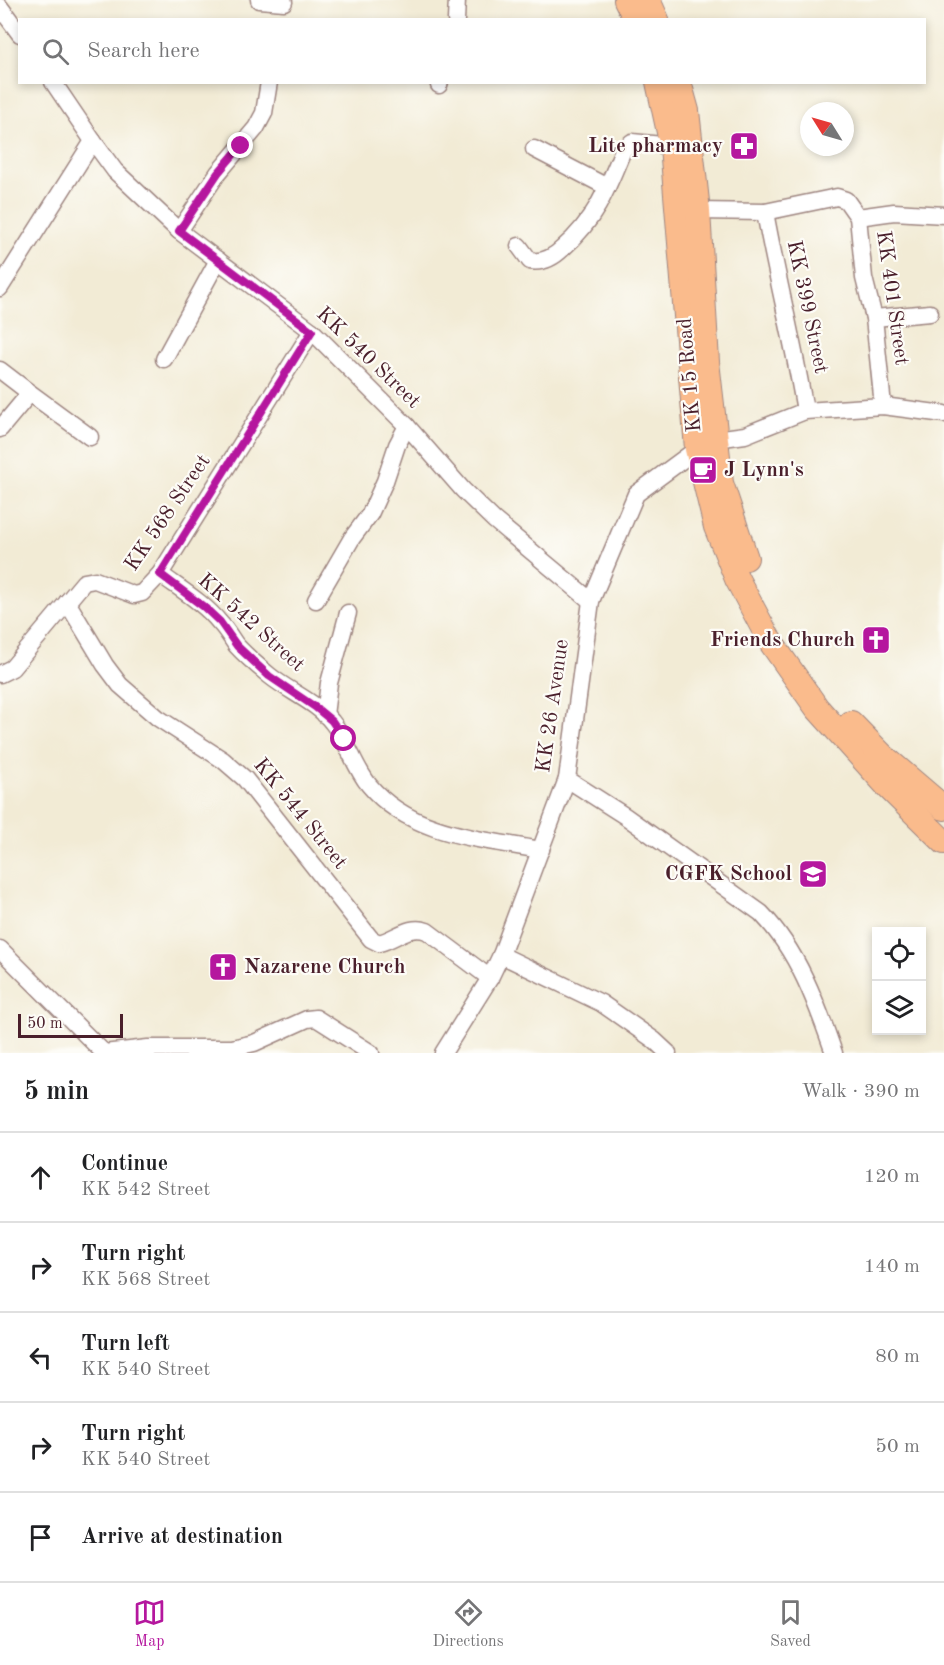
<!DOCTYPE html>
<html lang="en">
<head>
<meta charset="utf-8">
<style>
	body { margin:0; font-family:"Old Standard TT",serif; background:#f6f6f6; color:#202124 }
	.controls { position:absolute; right:18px; bottom:18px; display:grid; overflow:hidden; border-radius:0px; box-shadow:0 3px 9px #0003 }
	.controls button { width:54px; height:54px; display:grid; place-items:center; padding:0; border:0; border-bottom:2px solid #e0e0e0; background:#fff; color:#202124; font:30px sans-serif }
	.compass { position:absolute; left:800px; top:102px; width:54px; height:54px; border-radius:50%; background:#fff; box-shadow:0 3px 9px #0003; rotate:307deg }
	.scale { position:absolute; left:18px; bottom:15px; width:105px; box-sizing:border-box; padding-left:6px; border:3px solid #4a1f2b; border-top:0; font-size:16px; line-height:21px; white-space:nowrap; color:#4a1f2b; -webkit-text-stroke:4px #fdfcf7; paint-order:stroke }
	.stop { position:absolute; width:18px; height:18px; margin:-14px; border:4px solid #b5179e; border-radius:50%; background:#fff }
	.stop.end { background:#b5179e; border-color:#fff; box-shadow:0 2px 6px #0008 }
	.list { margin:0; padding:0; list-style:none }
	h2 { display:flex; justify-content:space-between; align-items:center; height:78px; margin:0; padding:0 24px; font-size:26px }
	h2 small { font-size:20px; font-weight:400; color:#757577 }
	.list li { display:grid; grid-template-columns:39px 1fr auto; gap:18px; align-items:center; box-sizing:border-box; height:90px; padding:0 24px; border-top:2px solid #e0e0e0 }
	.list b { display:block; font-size:22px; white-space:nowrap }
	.list p { margin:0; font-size:20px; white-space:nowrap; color:#757577 }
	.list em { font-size:20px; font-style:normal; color:#757577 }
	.icon { flex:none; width:33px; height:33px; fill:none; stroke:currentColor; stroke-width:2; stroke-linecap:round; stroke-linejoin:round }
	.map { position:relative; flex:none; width:944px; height:1053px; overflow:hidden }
	.search { position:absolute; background:#fff; box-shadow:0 3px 9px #0003; left:18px; right:18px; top:18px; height:66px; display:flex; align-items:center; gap:15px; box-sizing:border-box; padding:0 21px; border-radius:0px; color:#757577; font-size:22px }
	.sheet { height:528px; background:#fff }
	nav { display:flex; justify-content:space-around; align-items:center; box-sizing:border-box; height:84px; border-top:2px solid #e0e0e0; background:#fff; font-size:16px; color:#757577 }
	nav a { display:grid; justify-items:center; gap:3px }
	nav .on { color:#b5179e }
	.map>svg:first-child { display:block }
</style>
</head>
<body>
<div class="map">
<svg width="944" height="1053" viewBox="0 0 944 1053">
	<rect width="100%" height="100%" fill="#fdfcf7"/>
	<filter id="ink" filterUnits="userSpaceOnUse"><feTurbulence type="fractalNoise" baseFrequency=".0167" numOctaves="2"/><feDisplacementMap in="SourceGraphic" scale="12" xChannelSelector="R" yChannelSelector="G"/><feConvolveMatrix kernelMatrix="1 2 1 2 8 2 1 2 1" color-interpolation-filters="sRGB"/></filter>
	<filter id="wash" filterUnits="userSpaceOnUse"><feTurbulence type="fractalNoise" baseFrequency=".008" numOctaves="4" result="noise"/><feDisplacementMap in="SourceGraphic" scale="24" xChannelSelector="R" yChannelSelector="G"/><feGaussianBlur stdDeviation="1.35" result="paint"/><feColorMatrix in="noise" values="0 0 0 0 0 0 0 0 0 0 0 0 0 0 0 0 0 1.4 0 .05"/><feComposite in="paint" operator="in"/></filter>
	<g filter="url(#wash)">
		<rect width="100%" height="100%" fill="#f2ebd5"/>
	</g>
	<g filter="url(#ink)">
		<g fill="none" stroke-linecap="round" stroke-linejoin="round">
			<!-- minor casing -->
			<g stroke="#9e8580" stroke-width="19">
				<g id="minor">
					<path d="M259 0 284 2"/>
					<path d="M0 7 20 34"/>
					<path d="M456 20 457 0"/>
					<path d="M269 82 264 113 256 128 218 173 179 231 312 331 407 426 463 490 494 520 591 601"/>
					<path d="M439 85 440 82"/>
					<path d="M93 141 115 171 179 231"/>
					<path d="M534 149 607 187"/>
					<path d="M698 211 765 212 837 197 846 200 858 217 864 278 874 318 883 406"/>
					<path d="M765 212C777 279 794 344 805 411"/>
					<path d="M858 217 894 212 944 215"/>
					<path d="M519 246 530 261C543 263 554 257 563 248 596 219 607 189 623 150L632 142 672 146"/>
					<path d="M0 288 93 141 53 82"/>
					<path d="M874 318 930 313"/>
					<path d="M164 359 218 260"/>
					<path d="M0 370 30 393 0 429"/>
					<path d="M30 393 90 437"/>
					<path d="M716 439 745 435 805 411 883 406 944 414"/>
					<path d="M160 574C180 589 204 603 220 623 226 629 231 638 236 645 246 656 259 667 270 676 290 692 316 702 332 722 348 741 354 767 369 785 410 835 482 839 541 850"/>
					<path d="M316 600 352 538 370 514 385 481 397 445 407 426"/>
					<path d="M67 602 105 665 120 685 158 718 223 760 245 779 371 939 379 943C396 939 409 924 427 931L490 978"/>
					<path d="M0 674 12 668 84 582 95 580 134 595 142 593 160 574 312 331"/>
					<path d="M325 715 329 683 348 613"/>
					<path d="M567 779 625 816 761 913C798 951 817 1004 834 1053"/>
					<path d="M0 949 104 1053 148 1048H232L254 1043 307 1019 316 1018 371 1053"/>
					<path d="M501 955 601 1003 654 1040 668 1053"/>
					<path d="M443 1053 490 978 501 955 567 779 591 601 636 494 697 449"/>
				</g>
			</g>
			<!-- highway casing -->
			<g stroke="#9e8580" stroke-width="26">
				<g id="highway">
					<path d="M626 0 636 20"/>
					<path d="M648 0 657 20"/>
					<path d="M658 82 672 146 697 449 716 527 737 579 770 641 817 708 890 789 944 842"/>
					<path d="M679 82 687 111 698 211 707 362 721 483 746 558"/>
					<path d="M851 723 883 756 944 808"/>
				</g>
			</g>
			<!-- minor -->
			<use href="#minor" stroke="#fff" stroke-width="16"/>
			<!-- highway -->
			<use href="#highway" stroke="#fabb8c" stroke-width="24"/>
		</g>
	</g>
	<g fill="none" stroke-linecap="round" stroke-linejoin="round" filter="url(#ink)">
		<!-- route -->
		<path stroke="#b5179e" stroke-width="8" d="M241 146 218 173 179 231 312 331 160 574 204 607 220 622 237 646 269 676 315 707 332 721 344 739"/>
	</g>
	<!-- icons -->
	<defs>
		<g id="pharmacy-square" transform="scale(1.5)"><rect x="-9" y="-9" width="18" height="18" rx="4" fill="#b5179e" stroke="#fdfcf7"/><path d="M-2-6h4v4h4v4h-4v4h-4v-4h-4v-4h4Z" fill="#fff"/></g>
		<g id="cafe-square" transform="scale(1.5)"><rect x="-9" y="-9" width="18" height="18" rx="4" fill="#b5179e" stroke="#fdfcf7"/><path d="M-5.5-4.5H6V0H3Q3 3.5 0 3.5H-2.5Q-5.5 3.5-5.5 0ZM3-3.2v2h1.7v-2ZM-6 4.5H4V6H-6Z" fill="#fff"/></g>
		<g id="church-square" transform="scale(1.5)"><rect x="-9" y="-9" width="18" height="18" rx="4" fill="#b5179e" stroke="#fdfcf7"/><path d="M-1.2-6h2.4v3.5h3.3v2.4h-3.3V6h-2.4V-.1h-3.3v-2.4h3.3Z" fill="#fff"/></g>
		<g id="school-square" transform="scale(1.5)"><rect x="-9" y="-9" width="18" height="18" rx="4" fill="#b5179e" stroke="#fdfcf7"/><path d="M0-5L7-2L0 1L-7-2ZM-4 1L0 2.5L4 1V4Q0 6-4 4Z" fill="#fff"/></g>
	</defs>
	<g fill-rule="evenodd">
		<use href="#pharmacy-square" x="744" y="146"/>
		<use href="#cafe-square" x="703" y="470"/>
		<use href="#church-square" x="876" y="640"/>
		<use href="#school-square" x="813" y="874"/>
		<use href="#church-square" x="223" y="967"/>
	</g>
	<g text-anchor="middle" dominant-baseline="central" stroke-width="4.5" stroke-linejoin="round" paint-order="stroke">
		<!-- poi labels -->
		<g font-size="21" font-weight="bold" fill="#4a1f2b" stroke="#fdfcf7" text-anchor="end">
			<text x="723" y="146">Lite pharmacy</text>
			<text x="724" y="470" text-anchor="start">J Lynn's</text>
			<text x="855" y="640">Friends Church</text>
			<text x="792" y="874">CGFK School</text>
			<text x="244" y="967" text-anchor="start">Nazarene Church</text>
		</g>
		<!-- street labels -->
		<g font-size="21" fill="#4a1f2b" stroke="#fdfcf7">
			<text transform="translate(892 298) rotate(82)">KK 401 Street</text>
			<text transform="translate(807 307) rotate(78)">KK 399 Street</text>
			<text transform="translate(368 358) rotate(44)">KK 540 Street</text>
			<text transform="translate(690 375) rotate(-95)">KK 15 Road</text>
			<text transform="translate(168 513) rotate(-56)">KK 568 Street</text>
			<text transform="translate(251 623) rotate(42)">KK 542 Street</text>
			<text transform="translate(553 706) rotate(-82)">KK 26 Avenue</text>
			<text transform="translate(300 814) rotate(51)">KK 544 Street</text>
		</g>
	</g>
</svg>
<div class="controls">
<button><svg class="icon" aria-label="locate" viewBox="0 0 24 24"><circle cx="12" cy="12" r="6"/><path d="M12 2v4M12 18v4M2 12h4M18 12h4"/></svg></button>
<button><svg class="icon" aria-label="layers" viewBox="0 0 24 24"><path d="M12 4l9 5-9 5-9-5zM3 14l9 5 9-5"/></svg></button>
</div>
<svg class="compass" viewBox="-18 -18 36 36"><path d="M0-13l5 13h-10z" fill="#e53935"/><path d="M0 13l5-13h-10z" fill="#757577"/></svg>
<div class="scale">50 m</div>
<div class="stop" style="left:344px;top:739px"></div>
<div class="stop end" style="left:241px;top:146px"></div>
<div class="search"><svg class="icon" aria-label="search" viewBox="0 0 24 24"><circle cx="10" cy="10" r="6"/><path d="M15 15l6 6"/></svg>Search here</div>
</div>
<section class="sheet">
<h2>5 min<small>Walk · 390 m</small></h2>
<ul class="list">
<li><svg class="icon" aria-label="ahead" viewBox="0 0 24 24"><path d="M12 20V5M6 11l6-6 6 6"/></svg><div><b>Continue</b><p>KK 542 Street</p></div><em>120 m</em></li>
<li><svg class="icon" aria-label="right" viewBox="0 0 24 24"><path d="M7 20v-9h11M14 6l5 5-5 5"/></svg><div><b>Turn right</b><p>KK 568 Street</p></div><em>140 m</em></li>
<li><svg class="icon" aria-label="left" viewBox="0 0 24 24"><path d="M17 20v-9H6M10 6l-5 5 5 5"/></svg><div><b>Turn left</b><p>KK 540 Street</p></div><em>80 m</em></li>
<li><svg class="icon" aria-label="right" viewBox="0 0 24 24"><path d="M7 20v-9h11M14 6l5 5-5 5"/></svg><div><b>Turn right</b><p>KK 540 Street</p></div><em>50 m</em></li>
<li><svg class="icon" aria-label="arrive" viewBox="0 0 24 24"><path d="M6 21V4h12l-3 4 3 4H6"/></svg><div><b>Arrive at destination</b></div></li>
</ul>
</section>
<nav>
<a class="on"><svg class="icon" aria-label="map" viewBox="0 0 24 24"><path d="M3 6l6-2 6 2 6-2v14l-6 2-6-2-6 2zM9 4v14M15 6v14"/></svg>Map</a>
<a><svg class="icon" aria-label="directions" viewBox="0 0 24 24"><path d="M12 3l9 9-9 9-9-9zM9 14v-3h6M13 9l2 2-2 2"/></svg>Directions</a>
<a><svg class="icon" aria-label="saved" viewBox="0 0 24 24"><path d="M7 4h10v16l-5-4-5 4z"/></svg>Saved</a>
</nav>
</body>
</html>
